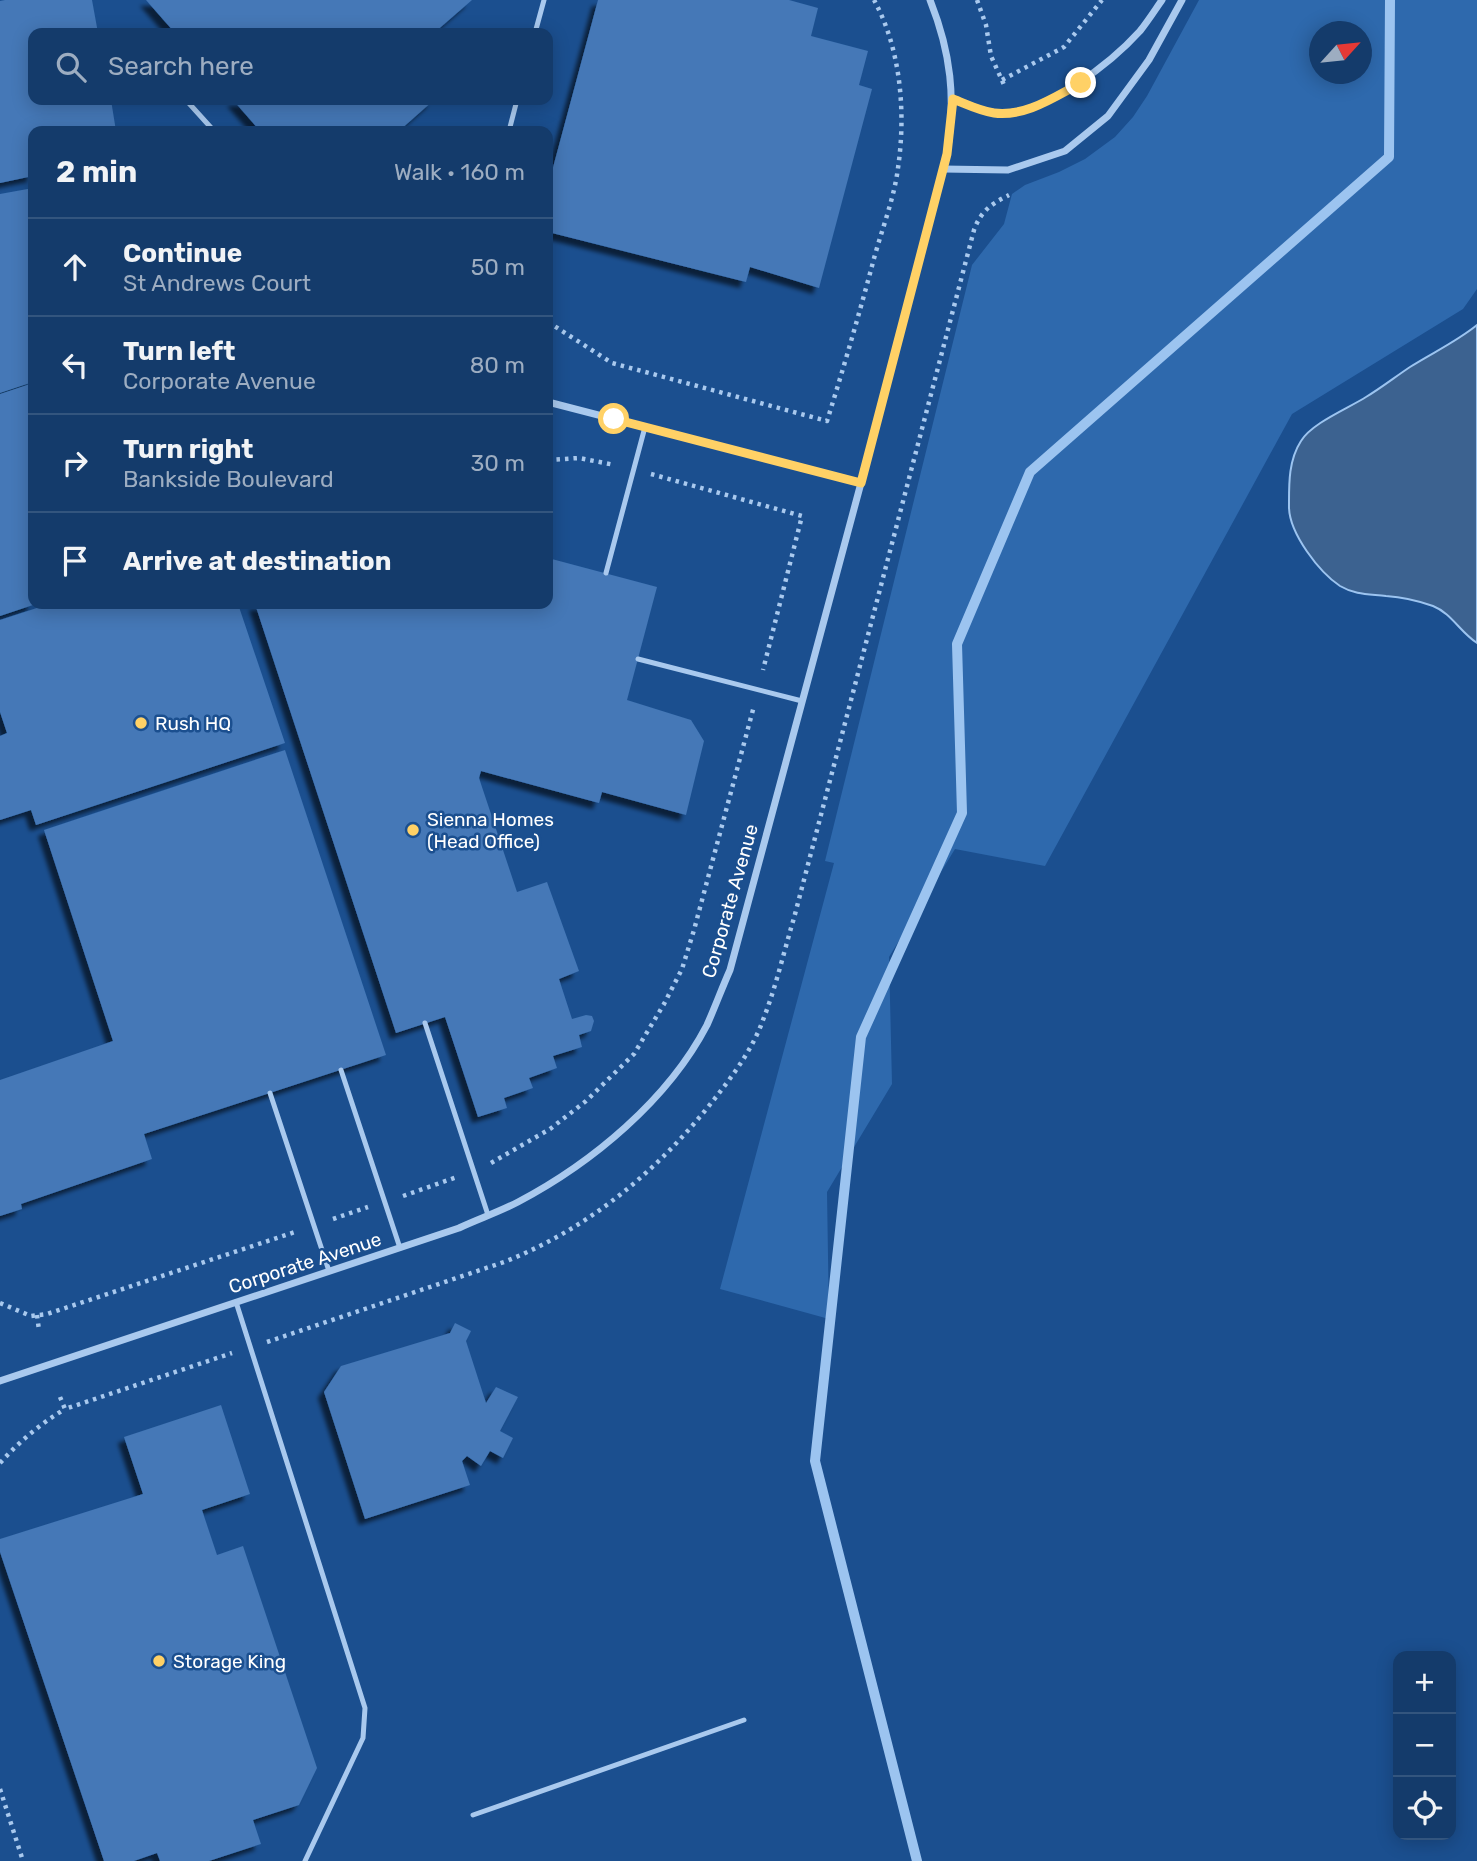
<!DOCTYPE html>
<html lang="en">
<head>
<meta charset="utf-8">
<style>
	body { margin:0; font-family:Rubik,sans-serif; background:#1d4271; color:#f1f3f6 }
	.controls { position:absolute; right:21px; bottom:21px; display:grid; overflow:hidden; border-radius:14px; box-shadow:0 4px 18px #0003 }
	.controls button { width:63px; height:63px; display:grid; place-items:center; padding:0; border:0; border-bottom:2px solid #33557e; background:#143b6b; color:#f1f3f6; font:35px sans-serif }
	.compass { position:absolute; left:1309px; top:21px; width:63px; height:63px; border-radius:50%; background:#143b6b; box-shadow:0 4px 18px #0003; rotate:63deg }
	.stop { position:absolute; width:21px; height:21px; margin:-16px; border:5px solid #ffd166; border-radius:50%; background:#fff }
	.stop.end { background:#ffd166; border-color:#fff; box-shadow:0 2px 7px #0008 }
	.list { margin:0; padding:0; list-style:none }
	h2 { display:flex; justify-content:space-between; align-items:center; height:91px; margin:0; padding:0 28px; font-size:30px }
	h2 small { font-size:23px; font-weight:400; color:#9dadc1 }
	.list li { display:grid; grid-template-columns:46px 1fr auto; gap:21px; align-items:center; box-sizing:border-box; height:98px; padding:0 28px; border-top:2px solid #33557e }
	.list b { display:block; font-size:26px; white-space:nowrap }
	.list p { margin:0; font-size:23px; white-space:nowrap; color:#9dadc1 }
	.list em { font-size:23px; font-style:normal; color:#9dadc1 }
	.icon { flex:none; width:38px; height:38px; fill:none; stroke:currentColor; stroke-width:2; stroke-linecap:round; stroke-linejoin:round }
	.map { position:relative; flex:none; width:1477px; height:1861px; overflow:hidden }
	.search { position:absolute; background:#143b6b; box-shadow:0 4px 18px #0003; left:28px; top:28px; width:525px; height:77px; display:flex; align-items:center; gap:18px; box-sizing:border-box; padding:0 24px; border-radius:14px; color:#9dadc1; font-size:26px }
	.panel { position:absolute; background:#143b6b; box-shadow:0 4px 18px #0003; left:28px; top:126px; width:525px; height:483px; border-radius:14px }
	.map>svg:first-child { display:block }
</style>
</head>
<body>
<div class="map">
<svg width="1477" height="1861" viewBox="0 0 1477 1861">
	<defs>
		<filter id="shadow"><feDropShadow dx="-6" dy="6" stdDeviation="2" flood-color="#0009"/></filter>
	</defs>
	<rect width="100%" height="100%" fill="#1b4f8f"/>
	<!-- green -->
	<path fill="#2e69ad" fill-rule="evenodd" d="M1199 0H1477V289L1463 309 1292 414 1045 866 955 849 889 957 892 1084 827 1192 829 1319 720 1289 834 863 825 861 972 265 1004 224 1012 194 1025 185 1059 172 1085 159 1115 137 1133 117 1147 96ZM1320 32H1362V74H1320Z"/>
	<!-- water -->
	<path fill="#3c6290" stroke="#9cc4f0" stroke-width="2" d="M1477 325V643C1461 633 1451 613 1433 606 1419 601 1401 597 1386 596 1370 594 1355 595 1340 586 1319 572 1290 534 1289 508 1289 486 1288 461 1301 441 1312 423 1347 409 1366 397 1381 388 1395 377 1410 367 1432 353 1456 342 1477 325Z"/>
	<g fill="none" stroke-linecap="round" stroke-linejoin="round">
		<!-- stream -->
		<path stroke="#9cc4f0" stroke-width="10" d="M917 1861 815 1461 861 1037 962 813 957 644 1030 472 1389 157 1390 0"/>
	</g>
	<!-- building -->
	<g fill="#4478b7" filter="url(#shadow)">
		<path d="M5 0H92L98 33H33V100H111L116 131H33V176L0 183V1Z"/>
		<path d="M146 0H472L434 33H175Z"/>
		<path d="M598 0H789L818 8 811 36 868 51 859 85 872 89 819 288 750 267 746 282 548 232V186Z"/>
		<path d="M233 100H434L399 131H260Z"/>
		<path d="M33 188V382L0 393V194Z"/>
		<path d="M33 383V605L0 616V394Z"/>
		<path d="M548 558 657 587 627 700 691 720 704 741 686 815 602 792 599 803 481 771 479 778 517 892 547 882 579 971 559 979 572 1019 586 1015 592 1016 594 1021 591 1031 579 1035 582 1047 553 1056 557 1068 529 1078 533 1088 504 1098 507 1108 478 1117 445 1017 396 1033 255 604H548Z"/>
		<path d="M49 604H238L285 743 36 825 31 810 0 820V736L7 733 0 712V620Z"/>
		<path d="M285 750 386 1055 144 1134 152 1159 21 1204 22 1209 0 1216V1080L113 1041 44 830Z"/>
		<path d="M455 1323 471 1331 466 1341 486 1403 496 1387 518 1397 500 1431 513 1438 503 1458 490 1451 481 1466 467 1456 462 1461 470 1485 365 1519 324 1392 341 1366 450 1333Z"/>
		<path d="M221 1405 250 1494 202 1510 217 1555 243 1546 317 1768 299 1805 253 1820 261 1844 209 1861H160L157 1853 134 1861H104L0 1552V1539L143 1494 124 1437Z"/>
	</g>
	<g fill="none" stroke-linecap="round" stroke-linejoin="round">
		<!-- path -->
		<g stroke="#a9c9ee" stroke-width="4.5" stroke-dasharray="3.5 5" stroke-linecap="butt">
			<path d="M977 0 986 25 991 56 1005 87"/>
			<path d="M1002 80 1064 47 1102 0"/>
			<path d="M548 322 612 363 827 421C843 370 858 318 872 266 880 234 894 200 898 168 906 113 901 49 874 0"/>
			<path d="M548 460 579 458 615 465"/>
			<path d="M651 474 802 516 763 670"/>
			<path d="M491 1163 550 1129 586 1101 634 1054 664 1004 682 969 694 930 754 706"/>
			<path d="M403 1196 457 1177"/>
			<path d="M333 1219 368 1207"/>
			<path d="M0 1303 31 1316 47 1314 295 1232"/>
			<path d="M37 1315 39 1330"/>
			<path d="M267 1342 504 1262C590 1228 659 1170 716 1097 734 1074 753 1048 763 1020 776 987 784 951 794 918L974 230C981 211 991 204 1009 195"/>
			<path d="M60 1397 65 1409 232 1353"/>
			<path d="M0 1463C20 1441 40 1424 65 1409"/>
			<path d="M0 1789 23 1861"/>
		</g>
		<!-- lane -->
		<g stroke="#a9c9ee" stroke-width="5">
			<path d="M535 33 544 0"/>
			<path d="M186 100 214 131"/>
			<path d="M509 131 517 100"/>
			<path d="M606 573 645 427"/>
			<path d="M638 659 802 701"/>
			<path d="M425 1023 488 1215"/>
			<path d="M341 1070 400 1248"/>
			<path d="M270 1093 329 1271"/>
			<path d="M236 1302 365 1708 363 1738 305 1861"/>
			<path d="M473 1815 744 1720"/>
		</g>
		<!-- street -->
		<g stroke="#a9c9ee" stroke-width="7">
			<path d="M953 99C969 105 987 114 1004 113 1048 112 1111 63 1140 31 1148 21 1155 10 1162 0"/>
			<path d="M943 169 1008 170 1065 151 1108 116 1149 60 1182 0"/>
			<path d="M548 402 861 483"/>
			<path d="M0 1381 459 1228C478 1219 499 1212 518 1202 592 1163 668 1100 707 1025 715 1007 722 988 730 970L861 483 947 154C956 98 951 53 930 0"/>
		</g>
	</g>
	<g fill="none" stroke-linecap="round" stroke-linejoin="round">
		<!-- route -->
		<path stroke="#ffd166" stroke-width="9" d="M614 419 861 483 947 154 953 99C966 104 980 111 994 113 1026 117 1054 97 1081 83"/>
	</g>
	<!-- markers -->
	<g fill="#ffd166" stroke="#1b4f8f" stroke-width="2.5">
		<circle cx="141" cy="723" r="7"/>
		<circle cx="413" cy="830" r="7"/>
		<circle cx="159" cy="1661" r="7"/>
	</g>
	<g text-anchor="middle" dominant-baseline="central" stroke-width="5" stroke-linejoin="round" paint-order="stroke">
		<!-- poi labels -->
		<g font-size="19" fill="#fff" stroke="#1b4f8f" text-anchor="start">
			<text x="155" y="723">Rush HQ</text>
			<text x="427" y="819">Sienna Homes<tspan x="427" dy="22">(Head Office)</tspan></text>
			<text x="173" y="1661">Storage King</text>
		</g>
		<!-- street labels -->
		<g font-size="19" fill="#fff" stroke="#1b4f8f">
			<text transform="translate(730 901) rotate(-74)">Corporate Avenue</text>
			<text transform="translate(305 1263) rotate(-18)">Corporate Avenue</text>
		</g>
	</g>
</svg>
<div class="controls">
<button>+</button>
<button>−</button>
<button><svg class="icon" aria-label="locate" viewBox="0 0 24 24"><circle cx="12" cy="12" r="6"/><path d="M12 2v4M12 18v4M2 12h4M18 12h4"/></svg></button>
</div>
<svg class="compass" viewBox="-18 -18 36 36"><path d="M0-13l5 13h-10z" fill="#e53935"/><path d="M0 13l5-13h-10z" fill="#9dadc1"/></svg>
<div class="stop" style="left:614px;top:419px"></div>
<div class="stop end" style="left:1081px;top:83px"></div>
<div class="search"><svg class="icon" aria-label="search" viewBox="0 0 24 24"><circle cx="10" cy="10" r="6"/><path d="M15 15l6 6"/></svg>Search here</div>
<section class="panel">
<h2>2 min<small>Walk · 160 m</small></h2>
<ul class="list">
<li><svg class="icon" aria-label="ahead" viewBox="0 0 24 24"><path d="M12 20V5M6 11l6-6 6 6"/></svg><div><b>Continue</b><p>St Andrews Court</p></div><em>50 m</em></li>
<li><svg class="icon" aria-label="left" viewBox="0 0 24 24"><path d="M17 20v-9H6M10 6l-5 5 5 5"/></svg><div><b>Turn left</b><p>Corporate Avenue</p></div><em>80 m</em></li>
<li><svg class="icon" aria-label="right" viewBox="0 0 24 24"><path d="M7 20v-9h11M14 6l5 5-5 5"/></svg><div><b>Turn right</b><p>Bankside Boulevard</p></div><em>30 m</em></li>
<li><svg class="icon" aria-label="arrive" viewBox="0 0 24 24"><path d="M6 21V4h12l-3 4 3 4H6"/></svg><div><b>Arrive at destination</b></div></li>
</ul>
</section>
</div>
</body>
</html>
